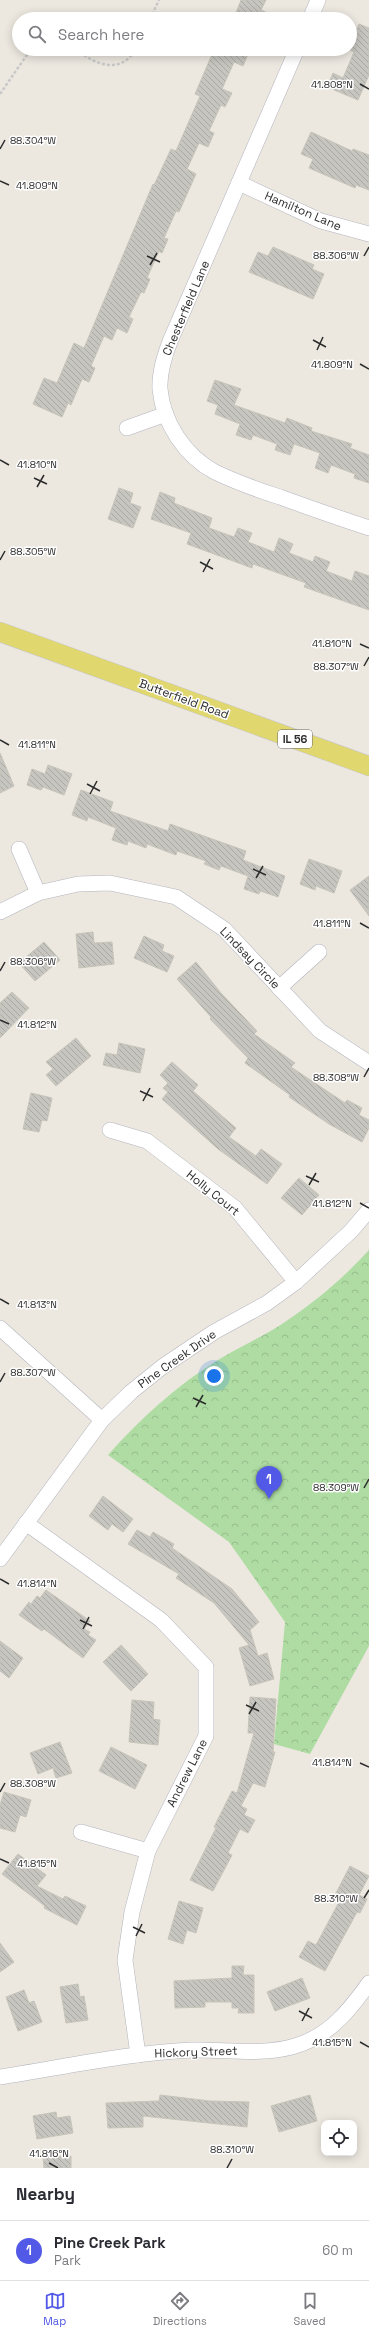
<!DOCTYPE html>
<html lang="en">
<head>
<meta charset="utf-8">
<style>
	body { margin:0; font-family:"Space Grotesk",sans-serif; background:#f7f7f7; color:#2b2b33 }
	.controls { position:absolute; right:12px; bottom:12px; display:grid; overflow:hidden; border-radius:8px; box-shadow:0 2px 10px #0003 }
	.controls button { width:36px; height:36px; display:grid; place-items:center; padding:0; border:0; border-bottom:1px solid #e1e1e2; background:#fff; color:#2b2b33; font:20px sans-serif }
	.you { position:absolute; left:214px; top:1376px; width:14px; height:14px; margin:-10px; border:3px solid #fff; border-radius:50%; background:#1a73e8; box-shadow:0 0 0 6px #1a73e833 }
	.badge { display:grid; place-items:center; width:26px; height:26px; border-radius:50%; background:#5259e6; color:#fff; font-size:13px; font-weight:700 }
	.pin { position:absolute; translate:-50% -33px; filter:drop-shadow(0 1px 2px #0008) }
	.pin::after { content:''; position:absolute; top:21px; width:14px; height:12px; background:inherit; clip-path:polygon(0 0,100% 0,50% 100%) }
	.list { margin:0; padding:0; list-style:none }
	h2 { display:flex; justify-content:space-between; align-items:center; height:52px; margin:0; padding:0 16px; font-size:17px }
	h2 small { font-size:13px; font-weight:400; color:#7c7c81 }
	.list li { display:grid; grid-template-columns:26px 1fr auto; gap:12px; align-items:center; box-sizing:border-box; height:60px; padding:0 16px; border-top:1px solid #e1e1e2 }
	.list b { display:block; font-size:15px; white-space:nowrap }
	.list p { margin:0; font-size:13px; white-space:nowrap; color:#7c7c81 }
	.list em { font-size:13px; font-style:normal; color:#7c7c81 }
	.icon { flex:none; width:22px; height:22px; fill:none; stroke:currentColor; stroke-width:2; stroke-linecap:round; stroke-linejoin:round }
	.map { position:relative; flex:none; width:369px; height:2168px; overflow:hidden }
	.search { position:absolute; background:#fff; box-shadow:0 2px 10px #0003; left:12px; right:12px; top:12px; height:44px; display:flex; align-items:center; gap:10px; box-sizing:border-box; padding:0 14px; border-radius:22px; color:#7c7c81; font-size:15px }
	.sheet { height:112px; background:#fff }
	nav { display:flex; justify-content:space-around; align-items:center; box-sizing:border-box; height:56px; border-top:1px solid #e1e1e2; background:#fff; font-size:11px; color:#7c7c81 }
	nav a { display:grid; justify-items:center; gap:2px }
	nav .on { color:#5259e6 }
	.map>svg:first-child { display:block }
</style>
</head>
<body>
<div class="map">
<svg width="369" height="2168" viewBox="0 0 369 2168">
	<defs>
		<pattern id="park-crowns" width="20" height="18" patternUnits="userSpaceOnUse"><rect width="20" height="18" fill="#aedca2"/><path d="M2 6a3 3 0 1 1 6 0M12 15a3 3 0 1 1 6 0" fill="none" stroke="#96bd8c"/></pattern>
		<pattern id="building-back-hatch" width="6" height="6" patternUnits="userSpaceOnUse"><rect width="6" height="6" fill="#c7c5bf"/><path d="M-1 5l2 2M0 0l6 6M5-1l2 2" fill="none" stroke="#aba9a4"/></pattern>
	</defs>
	<rect width="100%" height="100%" fill="#ece8e0"/>
	<!-- park -->
	<path fill="url(#park-crowns)" d="M369 1250V1646L310 1754 274 1744 285 1622 229 1542 108 1455C141 1418 176 1386 218 1360 236 1349 255 1340 274 1329 308 1308 342 1280 369 1250Z"/>
	<!-- building -->
	<g fill="url(#building-back-hatch)" stroke="#c7c4b9">
		<path d="M241 0H266L261 10 281 19H252L236 13Z"/>
		<path d="M359 24 369 28V75L358 100 327 87 333 73 343 78 354 52 350 50V34L354 36Z"/>
		<path d="M206 49H242L249 52 243 66 234 62 222 89 232 93 225 107 221 105 209 131 214 133 208 147 199 143 187 169 196 174 179 212 176 211 164 238 168 239 162 253 159 251 147 278 150 279 144 293 141 292 129 317 133 319 127 333 117 328 112 340 104 336 91 366 95 368 89 382 82 379 71 405 68 403 62 417 33 404 44 378 57 383 74 343 84 348 153 184 154 185 171 149 176 151 200 96 195 94 213 52Z"/>
		<path d="M311 132 352 151 353 149 369 155V190L356 185 355 188 309 168 313 159 301 154Z"/>
		<path d="M273 247 314 265 312 269 324 274 313 299 249 272 258 252 268 256Z"/>
		<path d="M215 380 241 389 234 405 285 423 287 418 312 428 311 431 352 444 350 448 369 455V483L354 478 355 474 331 465 328 473 315 468 320 453 294 444 290 455 275 450 277 444 253 435 251 440 236 435 240 424 215 414 218 405 207 401Z"/>
		<path d="M119 488 133 493 130 503 141 507 133 528 108 519Z"/>
		<path d="M160 492 175 498 174 503 212 518 209 528 234 537 238 528 252 533 248 542 274 552 279 538 293 544 289 553 313 562 315 556 330 562 326 571 352 581 355 571 369 576V610L304 587 306 583 253 564 252 568 187 544 191 533 151 519Z"/>
		<path d="M0 753 14 786 0 793Z"/>
		<path d="M48 765 72 774 64 795 43 787 41 790 27 785 32 769 45 774Z"/>
		<path d="M81 790 113 802 110 811 168 831 170 824 246 851 243 860 285 876 278 897 260 891 259 894 244 889 248 876 221 866 219 870 204 864 206 861 177 851 176 855 147 844 146 848 128 841 127 845 112 840 116 828 88 817 87 821 72 815Z"/>
		<path d="M309 859 342 871 334 893 316 886 315 890 300 884Z"/>
		<path d="M369 876V916L350 890Z"/>
		<path d="M93 932 94 943 112 942 114 964 79 968 76 934Z"/>
		<path d="M144 936 164 945 162 951 174 956 167 972 134 958Z"/>
		<path d="M44 942 60 960 35 981 19 963Z"/>
		<path d="M196 962 221 993 257 1031 254 1034 295 1063 291 1067 345 1103 347 1100 362 1108 359 1115 369 1120V1128L362 1142 329 1124 289 1097 290 1095 245 1063 248 1058 210 1019 211 1017 177 979Z"/>
		<path d="M12 992 29 1008 0 1038V1003Z"/>
		<path d="M76 1038 91 1056 56 1086 46 1075 53 1069 46 1062Z"/>
		<path d="M119 1043 145 1049 140 1073 103 1065 106 1053 117 1055Z"/>
		<path d="M172 1062 198 1085 193 1091 236 1128 229 1137 256 1156 261 1149 282 1164 267 1184 218 1149 162 1099 168 1092 163 1088 168 1083 160 1075Z"/>
		<path d="M31 1093 52 1098 47 1121 42 1120 39 1132 23 1129Z"/>
		<path d="M299 1178 319 1195 302 1215 281 1198Z"/>
		<path d="M103 1496 133 1519 123 1532 112 1524 108 1530 89 1516Z"/>
		<path d="M137 1530 150 1537 153 1532 174 1544 172 1548 232 1589 259 1622 250 1630 258 1656 267 1653 274 1679 250 1686 239 1648 249 1645 214 1603 176 1578 179 1574 128 1544Z"/>
		<path d="M46 1590 90 1621 84 1629 90 1632 88 1635 96 1640 83 1658 44 1629 42 1631 19 1615 29 1602 31 1604 37 1596 40 1598Z"/>
		<path d="M0 1641 23 1658 9 1678 0 1671Z"/>
		<path d="M121 1645 148 1674 131 1691 103 1662Z"/>
		<path d="M250 1697 276 1699 273 1752H275L265 1787 253 1783 241 1806 247 1809 244 1815 255 1820 248 1833 240 1829 228 1853 232 1855 213 1891 190 1880 216 1828 214 1827 232 1791 237 1793 254 1733H248Z"/>
		<path d="M132 1700 154 1702 153 1719 160 1720 158 1745 129 1742Z"/>
		<path d="M60 1742 72 1773 56 1778 53 1768 38 1774 30 1753Z"/>
		<path d="M111 1747 147 1765 135 1789 99 1771Z"/>
		<path d="M4 1792 31 1800 26 1817 20 1815 15 1832 0 1828V1805Z"/>
		<path d="M18 1854 46 1875 37 1886 63 1899 65 1896 86 1906 77 1925 44 1908 45 1906 2 1874Z"/>
		<path d="M350 1866 369 1876 359 1895 367 1899 360 1913 357 1912 325 1971 299 1957 308 1941 316 1945 339 1902 333 1899Z"/>
		<path d="M179 1901 203 1908 196 1933 187 1930 183 1944 168 1939Z"/>
		<path d="M0 1943 14 1962 0 1972Z"/>
		<path d="M232 1966H244L243 1975H254V2013H238L239 2008H232V2002H205V2007L175 2008 174 1981 232 1978Z"/>
		<path d="M302 1978 310 1998 275 2011 267 1992Z"/>
		<path d="M78 1984 80 1997 84 1996 88 2020 66 2023 60 1987Z"/>
		<path d="M24 1990 29 2003 34 2001 42 2022 18 2031 6 1997Z"/>
		<path d="M160 2095 210 2101 249 2102 247 2127 143 2116V2127L108 2128 106 2103 159 2101Z"/>
		<path d="M310 2095 317 2121 279 2132 271 2106Z"/>
		<path d="M56 2112 57 2118 70 2116 73 2133 37 2139 33 2116Z"/>
		<path d="M71 2156V2168H44L43 2157Z"/>
	</g>
	<g fill="none" stroke-linecap="round" stroke-linejoin="round">
		<!-- minor casing -->
		<g stroke="#b3b4be" stroke-width="16">
			<g id="minor">
				<path d="M310 19 318 0"/>
				<path d="M297 49 171 339C165 354 159 372 160 389 163 423 185 456 215 472 236 482 258 490 280 497 310 508 339 518 369 528"/>
				<path d="M239 183 321 221 369 234"/>
				<path d="M127 428 166 414"/>
				<path d="M19 849 38 893"/>
				<path d="M0 912 38 893 78 884 110 883 176 897 224 929 320 1031 369 1063"/>
				<path d="M279 988 319 952"/>
				<path d="M110 1130 147 1141 235 1208 296 1282"/>
				<path d="M0 1328 102 1420"/>
				<path d="M26 1523 161 1620 206 1667V1736L148 1851 132 1912 125 1960 138 2055"/>
				<path d="M0 1559 102 1420 131 1392 162 1367 214 1332 267 1303 296 1282 351 1231 369 1210"/>
				<path d="M81 1832 148 1851"/>
				<path d="M0 2077C64 2067 127 2053 192 2050 225 2049 262 2056 295 2046 329 2036 349 2011 369 1983"/>
			</g>
		</g>
		<!-- major casing -->
		<g stroke="#c8c8c8" stroke-width="20">
			<path id="major" d="M0 632 369 766"/>
		</g>
		<!-- path -->
		<g stroke="#c8c8c8" stroke-width="2.5" stroke-dasharray="3 2" stroke-linecap="butt">
			<path d="M150 19 159 0"/>
			<path d="M76 49C95 65 121 75 136 49"/>
			<path d="M0 94 31 49"/>
		</g>
		<!-- minor -->
		<use href="#minor" stroke="#fff" stroke-width="15"/>
		<!-- major -->
		<use href="#major" stroke="#e1d76f" stroke-width="19"/>
	</g>
	<!-- ticks -->
	<path fill="none" stroke="#2c2c2c" stroke-width="1.5" d="M360 84 369 89M0 149 5 140M0 181 9 185M147 256 160 262M364 256 369 247M150 265 157 253M313 340 326 347M317 350 323 337M360 364 369 369M0 460 9 465M34 478 47 484M37 487 44 475M0 560 5 551M200 562 213 569M203 572 210 559M360 644 369 648M364 666 369 657M0 740 9 745M87 784 100 791M90 794 97 781M253 869 266 875M256 878 263 866M360 923 369 928M0 971 5 962M0 1020 9 1024M364 1077 369 1068M140 1091 153 1097M143 1101 150 1088M306 1176 319 1182M309 1185 316 1173M360 1203 369 1208M0 1299 9 1304M0 1382 5 1373M193 1398 206 1404M196 1407 203 1395M364 1488 369 1479M0 1579 9 1584M80 1620 92 1626M83 1629 89 1617M246 1705 259 1711M249 1714 256 1702M360 1763 369 1767M0 1792 5 1783M0 1859 9 1863M364 1898 369 1890M133 1927 145 1933M136 1936 142 1924M299 2011 312 2018M302 2021 309 2008M360 2042 369 2047M49 2163 58 2168M227 2168 232 2159"/>
	<g text-anchor="middle" dominant-baseline="central" stroke-width="3" stroke-linejoin="round" paint-order="stroke">
		<!-- shield labels -->
		<rect fill="#fff" stroke="#6b6b6b" stroke-width="1" x="278" y="730" width="34" height="18" rx="3"/>
		<g font-size="11" font-weight="bold" fill="#2c2c2c">
			<text x="295" y="739">IL 56</text>
		</g>
		<!-- street labels -->
		<g font-size="12" fill="#2c2c2c" stroke="#fff">
			<text transform="translate(303 211) rotate(23)">Hamilton Lane</text>
			<text transform="translate(186 308) rotate(-67)">Chesterfield Lane</text>
			<text transform="translate(184 699) rotate(20)">Butterfield Road</text>
			<text transform="translate(250 958) rotate(46)">Lindsay Circle</text>
			<text transform="translate(213 1193) rotate(39)">Holly Court</text>
			<text transform="translate(177 1359) rotate(-35)">Pine Creek Drive</text>
			<text transform="translate(187 1773) rotate(-63)">Andrew Lane</text>
			<text transform="translate(196 2052) rotate(-2)">Hickory Street</text>
		</g>
	</g>
	<g font-size="10" text-anchor="middle" fill="#2c2c2c" stroke="#fff" stroke-width="3" stroke-linejoin="round" paint-order="stroke">
		<text x="332" y="88">41.808°N</text>
		<text x="33" y="144">88.304°W</text>
		<text x="37" y="189">41.809°N</text>
		<text x="336" y="259">88.306°W</text>
		<text x="332" y="368">41.809°N</text>
		<text x="37" y="468">41.810°N</text>
		<text x="33" y="555">88.305°W</text>
		<text x="332" y="647">41.810°N</text>
		<text x="336" y="670">88.307°W</text>
		<text x="37" y="748">41.811°N</text>
		<text x="332" y="927">41.811°N</text>
		<text x="33" y="965">88.306°W</text>
		<text x="37" y="1028">41.812°N</text>
		<text x="336" y="1081">88.308°W</text>
		<text x="332" y="1207">41.812°N</text>
		<text x="37" y="1308">41.813°N</text>
		<text x="33" y="1376">88.307°W</text>
		<text x="336" y="1491">88.309°W</text>
		<text x="37" y="1587">41.814°N</text>
		<text x="332" y="1766">41.814°N</text>
		<text x="33" y="1787">88.308°W</text>
		<text x="37" y="1867">41.815°N</text>
		<text x="336" y="1902">88.310°W</text>
		<text x="332" y="2046">41.815°N</text>
		<text x="232" y="2153">88.310°W</text>
		<text x="49" y="2157">41.816°N</text>
	</g>
</svg>
<div class="controls">
<button><svg class="icon" aria-label="locate" viewBox="0 0 24 24"><circle cx="12" cy="12" r="6"/><path d="M12 2v4M12 18v4M2 12h4M18 12h4"/></svg></button>
</div>
<div class="you"></div>
<div class="pin badge" style="left:269px;top:1499px">1</div>
<div class="search"><svg class="icon" aria-label="search" viewBox="0 0 24 24"><circle cx="10" cy="10" r="6"/><path d="M15 15l6 6"/></svg>Search here</div>
</div>
<section class="sheet">
<h2>Nearby<small></small></h2>
<ul class="list">
<li><span class="badge">1</span><div><b>Pine Creek Park</b><p>Park</p></div><em>60 m</em></li>
</ul>
</section>
<nav>
<a class="on"><svg class="icon" aria-label="map" viewBox="0 0 24 24"><path d="M3 6l6-2 6 2 6-2v14l-6 2-6-2-6 2zM9 4v14M15 6v14"/></svg>Map</a>
<a><svg class="icon" aria-label="directions" viewBox="0 0 24 24"><path d="M12 3l9 9-9 9-9-9zM9 14v-3h6M13 9l2 2-2 2"/></svg>Directions</a>
<a><svg class="icon" aria-label="saved" viewBox="0 0 24 24"><path d="M7 4h10v16l-5-4-5 4z"/></svg>Saved</a>
</nav>
</body>
</html>
